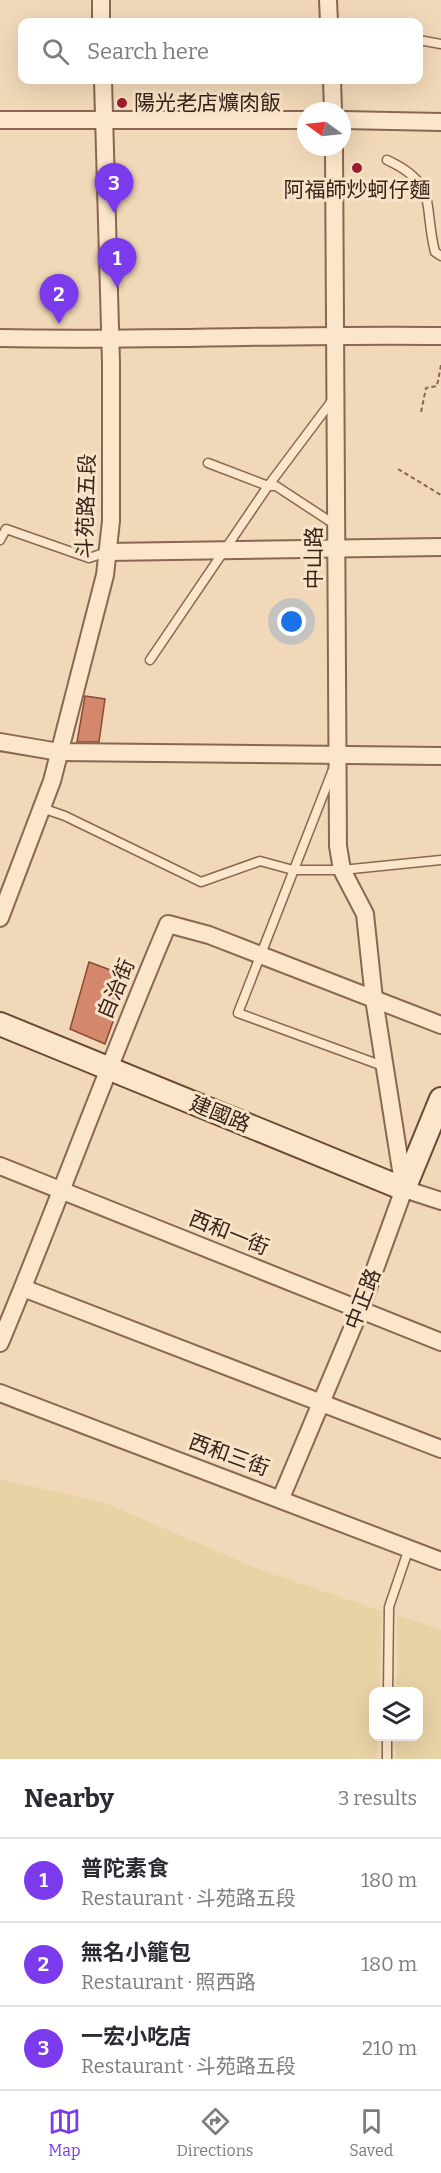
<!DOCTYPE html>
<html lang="en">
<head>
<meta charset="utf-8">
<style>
	body { margin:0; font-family:Bitter,"Noto Sans TC",serif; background:#f2f2f3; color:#2b2b33 }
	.controls { position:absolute; right:18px; bottom:18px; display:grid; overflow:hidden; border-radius:12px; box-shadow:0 6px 24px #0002 }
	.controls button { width:54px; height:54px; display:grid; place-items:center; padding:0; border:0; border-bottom:2px solid #e1e1e2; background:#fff; color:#2b2b33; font:30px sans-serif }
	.compass { position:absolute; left:297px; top:102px; width:54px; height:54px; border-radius:50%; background:#fff; box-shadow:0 6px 24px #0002; rotate:285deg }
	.you { position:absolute; left:292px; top:622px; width:21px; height:21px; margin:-15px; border:4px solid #fff; border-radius:50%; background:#1a73e8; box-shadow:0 0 0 9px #1a73e833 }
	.badge { display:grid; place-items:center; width:39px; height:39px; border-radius:50%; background:#7c3aed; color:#fff; font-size:20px; font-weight:700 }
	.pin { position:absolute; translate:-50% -50px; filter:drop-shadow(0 2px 3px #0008) }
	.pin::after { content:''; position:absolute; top:32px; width:21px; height:18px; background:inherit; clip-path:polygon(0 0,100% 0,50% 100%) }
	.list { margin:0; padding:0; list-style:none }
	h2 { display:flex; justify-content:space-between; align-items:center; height:78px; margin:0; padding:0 24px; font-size:26px }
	h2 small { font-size:20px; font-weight:400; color:#7c7c81 }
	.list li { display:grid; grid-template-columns:39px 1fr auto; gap:18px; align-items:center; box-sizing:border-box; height:84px; padding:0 24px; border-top:2px solid #e1e1e2 }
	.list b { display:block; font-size:22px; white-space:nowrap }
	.list p { margin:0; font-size:20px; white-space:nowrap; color:#7c7c81 }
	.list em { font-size:20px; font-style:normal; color:#7c7c81 }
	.icon { flex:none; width:33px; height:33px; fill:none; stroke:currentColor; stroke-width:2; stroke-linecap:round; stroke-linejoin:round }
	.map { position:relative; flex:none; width:441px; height:1759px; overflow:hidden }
	.search { position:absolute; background:#fff; box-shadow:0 6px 24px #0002; left:18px; right:18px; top:18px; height:66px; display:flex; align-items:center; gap:15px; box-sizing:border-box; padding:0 21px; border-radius:12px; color:#7c7c81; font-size:22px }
	.sheet { height:330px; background:#fff }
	nav { display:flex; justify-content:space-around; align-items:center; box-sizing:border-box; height:84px; border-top:2px solid #e1e1e2; background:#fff; font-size:16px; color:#7c7c81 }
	nav a { display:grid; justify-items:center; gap:3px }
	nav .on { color:#7c3aed }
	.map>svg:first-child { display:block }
</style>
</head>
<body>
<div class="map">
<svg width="441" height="1759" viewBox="0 0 441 1759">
	<rect width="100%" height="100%" fill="#f1d8b8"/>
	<!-- farmland -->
	<g fill="#e8d3a5">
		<path d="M0 1479 105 1503 263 1571 382 1611 379 1691 374 1692V1736L378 1737 377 1759H0Z"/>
		<path d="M397 1615 441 1630V1759H396V1737L418 1736V1692L397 1691Z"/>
	</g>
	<!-- building -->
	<g fill="#d4876a" stroke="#8a4b36" stroke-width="1.5">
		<path d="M85 696 105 699 99 742H77Z"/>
		<path d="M89 962 129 977 105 1044 70 1029Z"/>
	</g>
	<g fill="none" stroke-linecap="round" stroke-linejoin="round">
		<!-- lane casing -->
		<g stroke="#896752" stroke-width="11">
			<g id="lane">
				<path d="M419 40 441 44"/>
				<path d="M387 160C439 184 423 205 435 252L441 256"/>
				<path d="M208 463 268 486H276L337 526"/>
				<path d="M0 540 6 529 89 558 107 552"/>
				<path d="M150 660 268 486 334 398"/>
				<path d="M334 767 238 1013 383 1066"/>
				<path d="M42 808 65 816 201 882 260 861 293 870H342L441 860"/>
				<path d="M388 1692 389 1607 409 1548"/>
				<path d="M387 1759V1736"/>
			</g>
		</g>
		<!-- street casing -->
		<g stroke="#896752" stroke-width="20">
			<g id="street">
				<path d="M101 0V22"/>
				<path d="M328 0 329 22"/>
				<path d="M332 80 333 111"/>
				<path d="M0 120H306"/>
				<path d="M342 120 441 122"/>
				<path d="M0 338C147 341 294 334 441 336"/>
				<path d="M108 552 441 547"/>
				<path d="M0 742 59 752 441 756"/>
				<path d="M0 918 52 781 105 575 111 521V363L103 80"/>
				<path d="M0 1166 441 1342"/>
				<path d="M404 1189 441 1201"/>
				<path d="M23 1288 441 1449"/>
				<path d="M0 1343C58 1204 109 1062 168 924L209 935 441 1025"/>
				<path d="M0 1393 441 1561"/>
				<path d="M281 1498 360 1310 404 1189 374 999 365 914 342 870 338 846 334 147"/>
			</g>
		</g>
		<!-- secondary casing -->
		<g stroke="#6a4836" stroke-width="26">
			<path id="secondary" d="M0 1024 404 1189 441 1099"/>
		</g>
		<!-- path -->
		<g stroke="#896752" stroke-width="2" stroke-dasharray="4.5 3" stroke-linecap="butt">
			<path d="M421 412 426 388 437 386 441 365"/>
			<path d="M398 469 441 495"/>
		</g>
		<!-- lane -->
		<use href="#lane" stroke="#fce6cb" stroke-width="8"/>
		<!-- street -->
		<use href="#street" stroke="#fce6cb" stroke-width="16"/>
		<!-- secondary -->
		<use href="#secondary" stroke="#fce6cb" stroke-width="22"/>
	</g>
	<!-- markers -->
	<g fill="#9d1d30" stroke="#f8e3c8" stroke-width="2">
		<circle cx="122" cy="103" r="6"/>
		<circle cx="357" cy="168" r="6"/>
	</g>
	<g text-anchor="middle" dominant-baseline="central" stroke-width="6" stroke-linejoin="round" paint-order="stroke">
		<!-- poi labels -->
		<g font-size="21" fill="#362319" stroke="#f8e3c8" text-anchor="start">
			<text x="134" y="103">陽光老店爌肉飯</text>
			<text x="357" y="190" text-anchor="middle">阿福師炒蚵仔麵</text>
		</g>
		<!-- street labels -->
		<g font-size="21" fill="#362319" stroke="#f8e3c8">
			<text transform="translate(86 506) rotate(-88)">斗苑路五段</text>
			<text transform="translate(314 558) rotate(-90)">中山路</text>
			<text transform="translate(116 989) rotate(-67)">自治街</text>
			<text transform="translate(220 1114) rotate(22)">建國路</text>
			<text transform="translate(229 1233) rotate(22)">西和一街</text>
			<text transform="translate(363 1299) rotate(-69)">中正路</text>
			<text transform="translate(229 1455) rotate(20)">西和三街</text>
		</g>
	</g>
</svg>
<div class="controls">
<button><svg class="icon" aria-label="layers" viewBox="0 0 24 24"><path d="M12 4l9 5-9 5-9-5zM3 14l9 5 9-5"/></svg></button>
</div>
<svg class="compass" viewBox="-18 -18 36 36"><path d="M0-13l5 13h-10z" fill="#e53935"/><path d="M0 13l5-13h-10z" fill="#7c7c81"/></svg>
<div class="you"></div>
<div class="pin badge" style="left:117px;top:288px">1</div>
<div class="pin badge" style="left:59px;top:324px">2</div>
<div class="pin badge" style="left:114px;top:213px">3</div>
<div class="search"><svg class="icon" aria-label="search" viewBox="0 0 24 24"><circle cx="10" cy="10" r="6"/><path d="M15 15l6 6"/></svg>Search here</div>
</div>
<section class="sheet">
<h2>Nearby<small>3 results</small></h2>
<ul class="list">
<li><span class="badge">1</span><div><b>普陀素食</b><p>Restaurant · 斗苑路五段</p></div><em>180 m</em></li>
<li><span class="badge">2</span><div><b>無名小籠包</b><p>Restaurant · 照西路</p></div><em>180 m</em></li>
<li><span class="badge">3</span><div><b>一宏小吃店</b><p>Restaurant · 斗苑路五段</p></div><em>210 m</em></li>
</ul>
</section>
<nav>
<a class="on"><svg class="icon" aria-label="map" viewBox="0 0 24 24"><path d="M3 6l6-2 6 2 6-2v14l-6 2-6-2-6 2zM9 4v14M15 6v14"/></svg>Map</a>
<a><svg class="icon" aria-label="directions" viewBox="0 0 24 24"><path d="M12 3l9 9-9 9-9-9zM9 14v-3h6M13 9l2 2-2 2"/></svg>Directions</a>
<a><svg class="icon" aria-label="saved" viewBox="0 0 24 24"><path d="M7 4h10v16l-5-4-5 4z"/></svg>Saved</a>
</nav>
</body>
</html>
